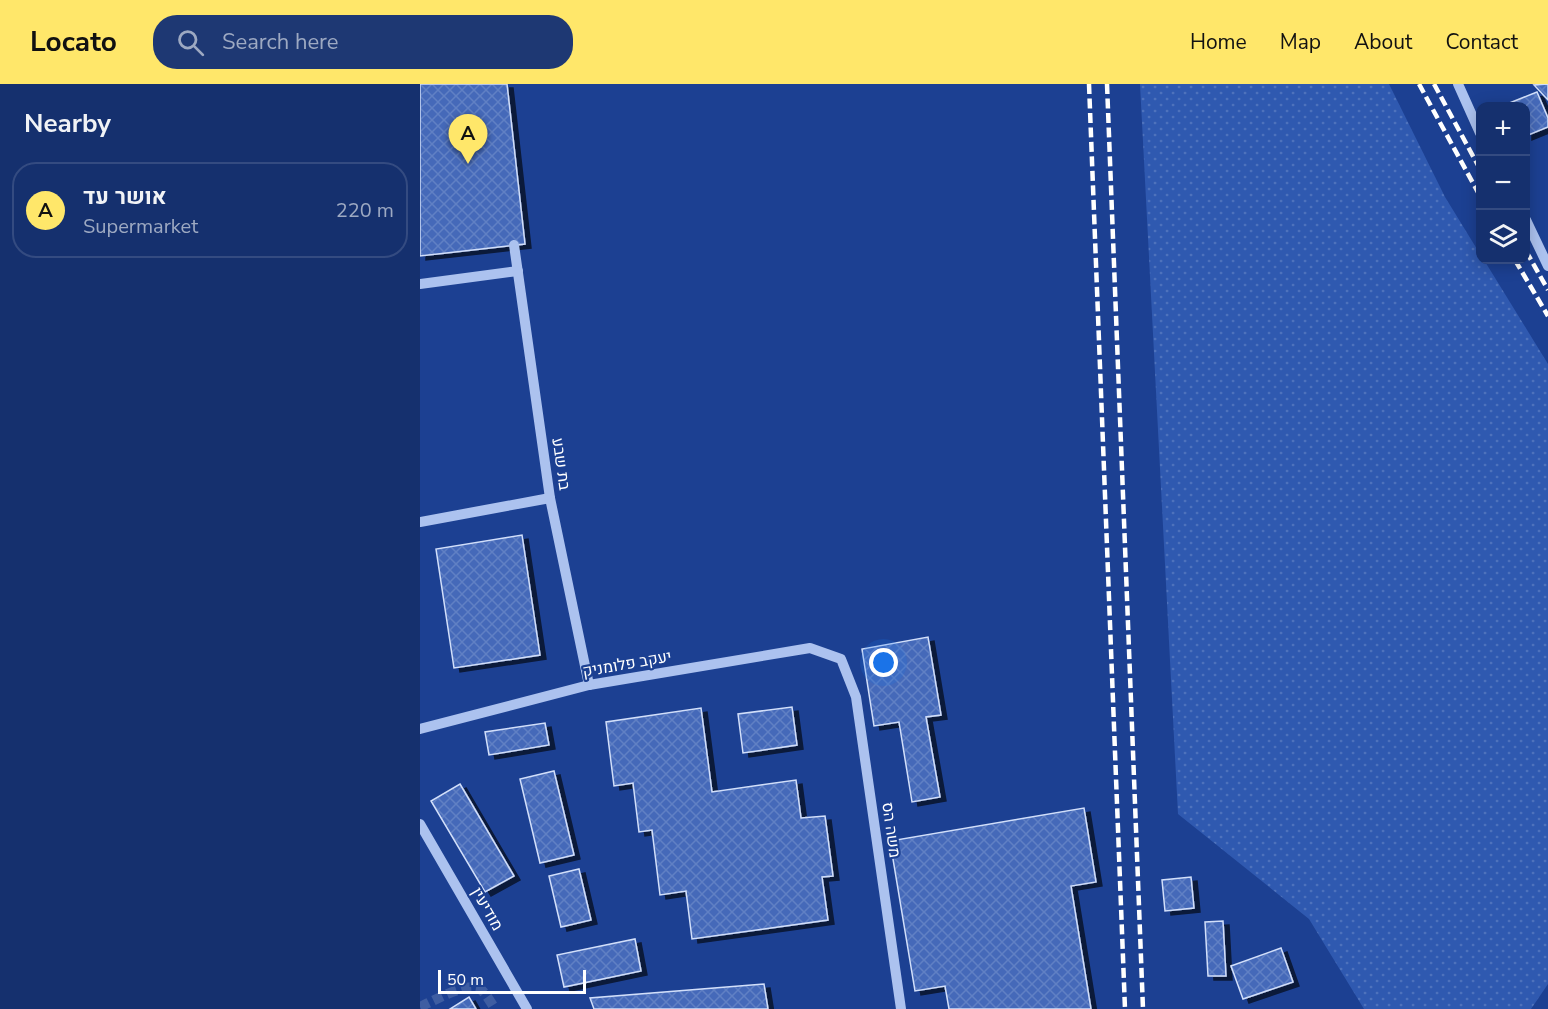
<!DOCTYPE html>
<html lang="en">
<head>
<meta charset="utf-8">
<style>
	body { margin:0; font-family:"Nunito Sans",Heebo,sans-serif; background:#1e3873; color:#f1f3f6 }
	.controls { position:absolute; right:18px; top:18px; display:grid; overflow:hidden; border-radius:12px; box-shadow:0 3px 15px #0003 }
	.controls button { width:54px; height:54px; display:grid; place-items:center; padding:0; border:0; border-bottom:2px solid #344b81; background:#15306e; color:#f1f3f6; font:30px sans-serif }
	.scale { position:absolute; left:18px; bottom:15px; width:148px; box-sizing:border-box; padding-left:6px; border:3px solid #fff; border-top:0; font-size:16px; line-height:21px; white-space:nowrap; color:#fff; -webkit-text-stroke:4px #1c4092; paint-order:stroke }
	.you { position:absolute; left:464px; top:579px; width:21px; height:21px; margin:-15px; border:4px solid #fff; border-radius:50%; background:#1a73e8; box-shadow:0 0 0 9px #1a73e833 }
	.badge { display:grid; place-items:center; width:39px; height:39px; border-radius:50%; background:#ffe76a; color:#111; font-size:20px; font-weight:700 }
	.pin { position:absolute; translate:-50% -50px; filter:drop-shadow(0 2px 3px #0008) }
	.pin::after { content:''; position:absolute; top:32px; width:21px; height:18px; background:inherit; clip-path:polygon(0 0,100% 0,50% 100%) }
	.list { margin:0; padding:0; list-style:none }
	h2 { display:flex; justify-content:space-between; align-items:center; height:78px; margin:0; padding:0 24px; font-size:26px }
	h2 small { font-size:20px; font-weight:400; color:#9da9c2 }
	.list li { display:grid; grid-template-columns:39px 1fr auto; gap:18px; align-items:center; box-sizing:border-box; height:96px; margin:0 12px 12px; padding:0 12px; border:2px solid #344b81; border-radius:24px }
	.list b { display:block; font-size:22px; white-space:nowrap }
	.list p { margin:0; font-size:20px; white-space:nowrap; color:#9da9c2 }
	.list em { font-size:20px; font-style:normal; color:#9da9c2 }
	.icon { flex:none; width:33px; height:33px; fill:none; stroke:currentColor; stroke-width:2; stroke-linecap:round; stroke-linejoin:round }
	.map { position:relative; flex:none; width:1128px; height:925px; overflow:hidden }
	header { display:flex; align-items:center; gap:36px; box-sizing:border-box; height:84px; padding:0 30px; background:#ffe76a; color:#111 }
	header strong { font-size:28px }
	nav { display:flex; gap:33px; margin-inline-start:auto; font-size:21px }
	.search { width:420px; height:54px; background:#1e3873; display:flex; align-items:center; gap:15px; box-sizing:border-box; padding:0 21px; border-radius:24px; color:#9da9c2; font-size:22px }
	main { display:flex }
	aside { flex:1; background:#15306e }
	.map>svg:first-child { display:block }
</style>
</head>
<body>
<header>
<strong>Locato</strong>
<div class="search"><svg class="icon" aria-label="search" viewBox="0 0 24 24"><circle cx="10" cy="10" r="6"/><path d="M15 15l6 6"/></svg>Search here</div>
<nav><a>Home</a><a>Map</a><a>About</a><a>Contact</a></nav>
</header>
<main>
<aside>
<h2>Nearby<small></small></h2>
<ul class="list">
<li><span class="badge">A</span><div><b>אושר עד</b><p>Supermarket</p></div><em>220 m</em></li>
</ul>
</aside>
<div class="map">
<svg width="1128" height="925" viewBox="0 0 1128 925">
	<defs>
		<pattern id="green-dots" width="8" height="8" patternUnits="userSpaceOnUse" patternTransform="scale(1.5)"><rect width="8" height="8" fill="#2f59b0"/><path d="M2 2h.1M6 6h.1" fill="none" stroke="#4e72bc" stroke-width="1.8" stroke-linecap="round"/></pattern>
		<pattern id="building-cross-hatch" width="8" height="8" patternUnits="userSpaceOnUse" patternTransform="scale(1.5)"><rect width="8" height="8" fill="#4469b9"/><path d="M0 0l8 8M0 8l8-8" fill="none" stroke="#6080c4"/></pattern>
		<filter id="shadow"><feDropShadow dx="6" dy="4" stdDeviation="0" flood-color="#0009"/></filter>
	</defs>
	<rect width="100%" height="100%" fill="#1c4092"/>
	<!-- green -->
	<path fill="url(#green-dots)" d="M720 0H969L1025 113 1060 170V176H1064L1128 280V900L1111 925H944L889 835 758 730Z"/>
	<!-- building -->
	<g fill="url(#building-cross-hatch)" stroke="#d2dffa" stroke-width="1.5" filter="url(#shadow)">
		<path d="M0 0H87L105 160 0 172Z"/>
		<path d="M1128 0V16L1114 1Z"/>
		<path d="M1117 8 1128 34V43L1106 52V22H1082Z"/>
		<path d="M102 451 120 571 34 584 16 465Z"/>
		<path d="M508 553 521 631 506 633 520 713 492 718 479 638 454 642 442 565Z"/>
		<path d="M372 623 377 661 323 669 318 630Z"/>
		<path d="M281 624 292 708 376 696 381 734 405 732 413 792 402 793 408 836 272 855 266 807 240 811 232 746 219 748 213 699 194 702 186 638Z"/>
		<path d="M125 639 129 661 69 671 65 648Z"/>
		<path d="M134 687 154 771 120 779 100 695Z"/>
		<path d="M40 700 94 792 65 808 11 717Z"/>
		<path d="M664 724 676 798 651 802 671 925H529L525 902 495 907 470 757Z"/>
		<path d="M159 785 171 836 141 843 129 792Z"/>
		<path d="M771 793 774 824 745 827 742 796Z"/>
		<path d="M803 837 806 892H788L785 838Z"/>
		<path d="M215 855 221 887 144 903 137 871Z"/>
		<path d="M861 864 873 898 823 915 811 882Z"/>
		<path d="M344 900 348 925H174L170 914Z"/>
		<path d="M49 913 56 925H30Z"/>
	</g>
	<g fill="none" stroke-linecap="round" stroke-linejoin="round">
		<!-- minor-tunnel -->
		<path stroke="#3e5da2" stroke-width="10" stroke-dasharray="10 5" stroke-linecap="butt" d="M0 923C13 917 48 897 60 905 66 909 71 919 75 925"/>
		<!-- minor -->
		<g stroke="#acc2ef" stroke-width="10">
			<path d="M1038 0 1060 49"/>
			<path d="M1106 136 1128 182"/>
			<path d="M94 161 130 414 169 601"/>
			<path d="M0 200 98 187"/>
			<path d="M0 438 130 414"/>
			<path d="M0 645 169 601 390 564 421 575 436 613 481 925"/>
			<path d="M0 740 107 925"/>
		</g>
		<!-- rail -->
		<g stroke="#fff" stroke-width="4.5" stroke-dasharray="10 4.5" stroke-linecap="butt">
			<path d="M669 0 705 925"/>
			<path d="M687 0 723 925"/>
			<path d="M999 0 1060 112"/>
			<path d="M1014 0 1060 85"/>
			<path d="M1106 167 1128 206"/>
			<path d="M1095 176 1128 232"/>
		</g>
	</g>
	<g text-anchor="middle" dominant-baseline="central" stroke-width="4.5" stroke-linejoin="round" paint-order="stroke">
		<!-- street labels -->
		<g font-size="16" fill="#fff" stroke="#1c4092">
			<text transform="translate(141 380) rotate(82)">בת שבע</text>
			<text transform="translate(207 580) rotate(-10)">יעקב פלומניק</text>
			<text transform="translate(471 746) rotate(82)">משה הס</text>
			<text transform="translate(67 825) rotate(60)">מודיעין</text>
		</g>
	</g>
</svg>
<div class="controls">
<button>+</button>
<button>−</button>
<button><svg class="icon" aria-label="layers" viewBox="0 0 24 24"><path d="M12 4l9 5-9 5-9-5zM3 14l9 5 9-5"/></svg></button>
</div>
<div class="scale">50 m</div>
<div class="you"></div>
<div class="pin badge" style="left:48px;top:80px">A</div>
</div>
</main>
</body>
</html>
